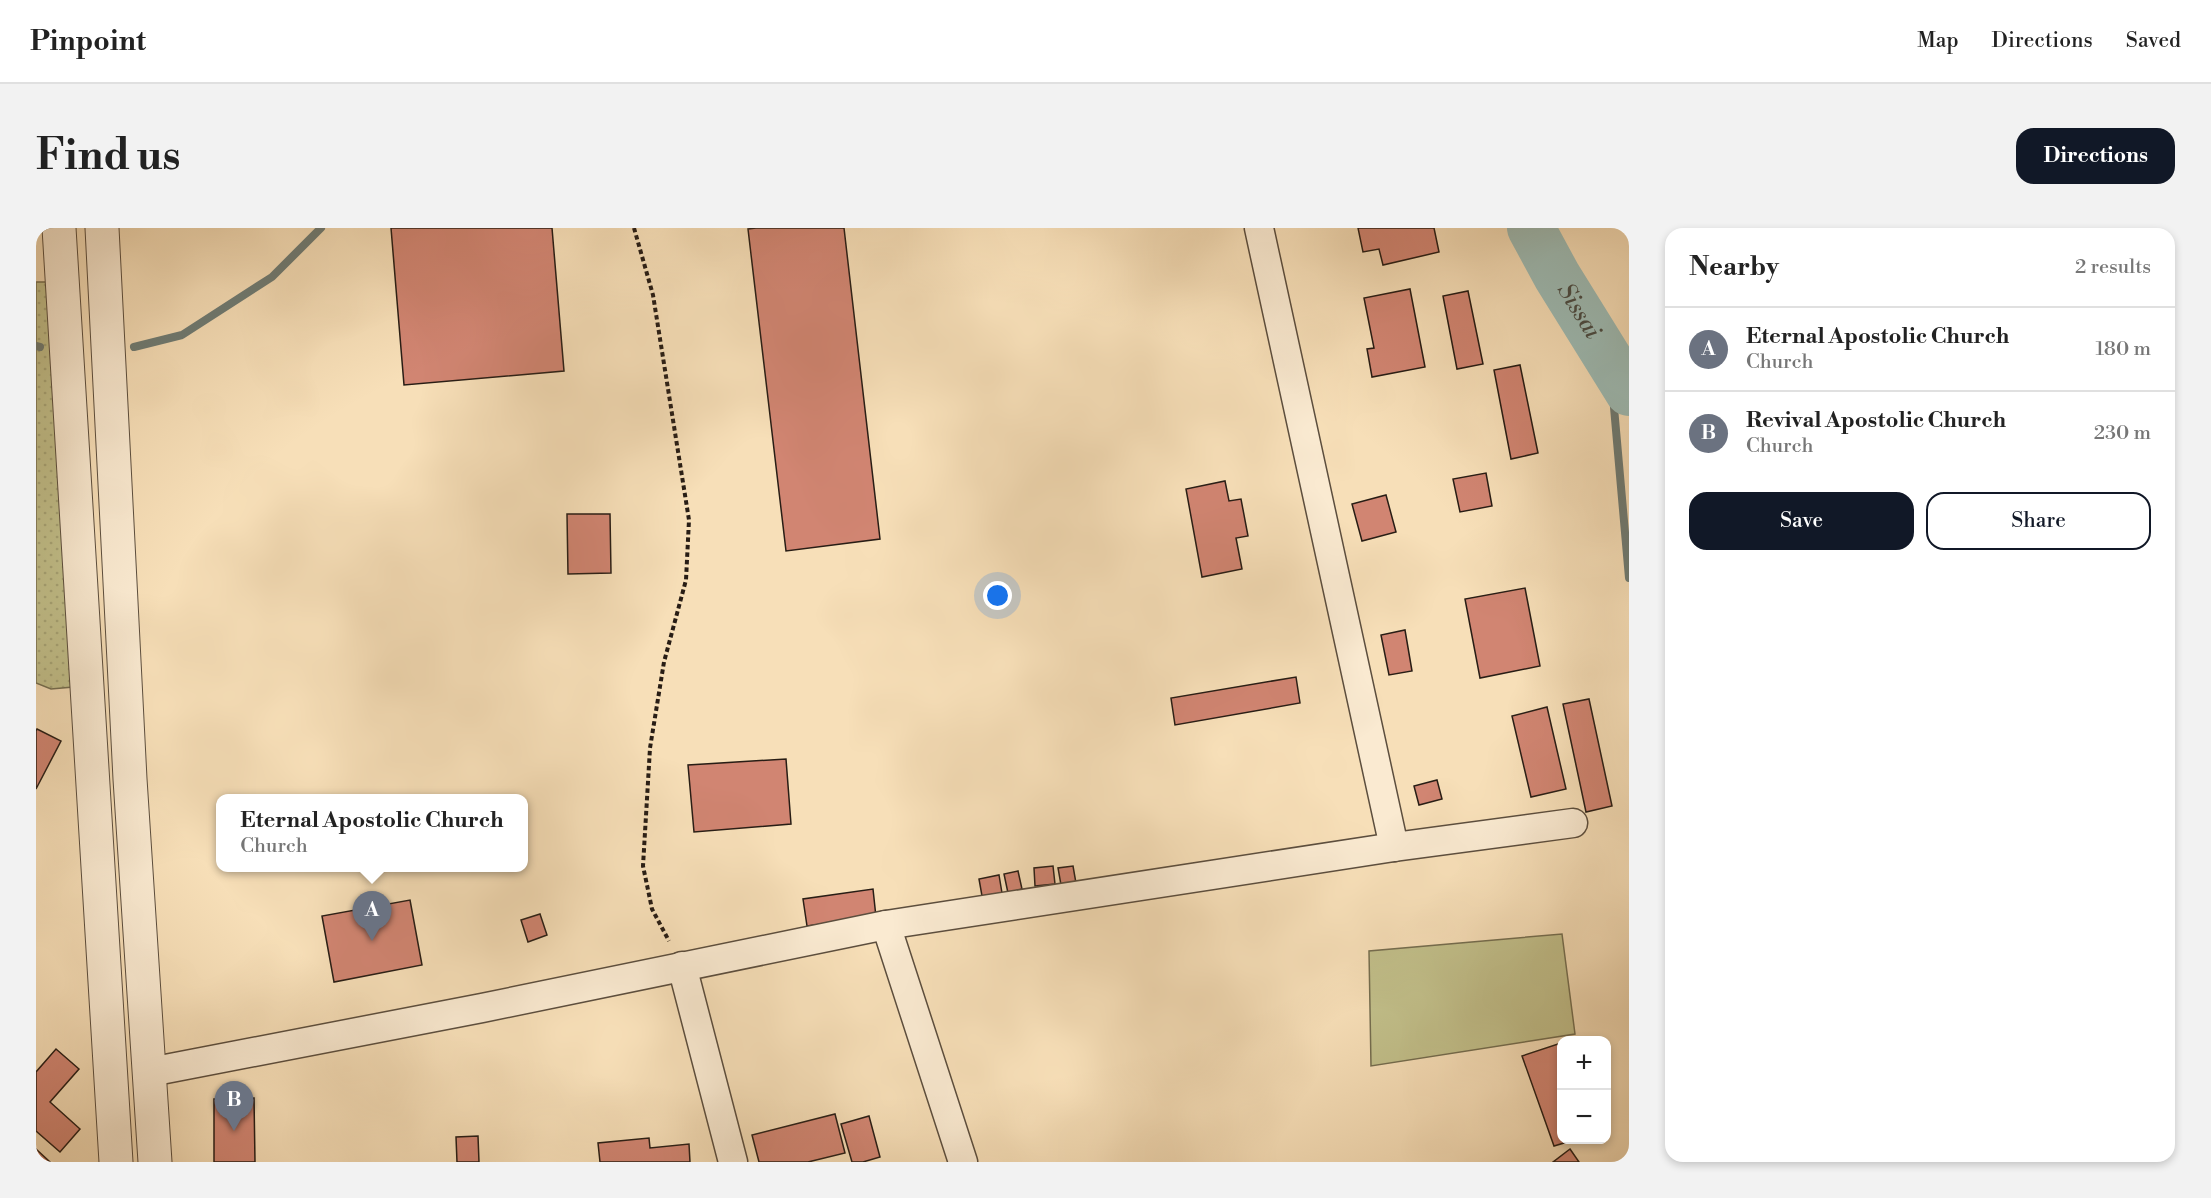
<!DOCTYPE html>
<html lang="en">
<head>
<meta charset="utf-8">
<style>
	body { margin:0; font-family:"Libre Bodoni",serif; background:#f2f2f2; color:#222 }
	.controls { position:absolute; right:18px; bottom:18px; display:grid; overflow:hidden; border-radius:12px; box-shadow:0 3px 9px #0003 }
	.controls button { width:54px; height:54px; display:grid; place-items:center; padding:0; border:0; border-bottom:2px solid #e0e0e0; background:#fff; color:#222; font:30px sans-serif }
	.you { position:absolute; left:962px; top:368px; width:21px; height:21px; margin:-15px; border:4px solid #fff; border-radius:50%; background:#1a73e8; box-shadow:0 0 0 9px #1a73e833 }
	.badge { display:grid; place-items:center; width:39px; height:39px; border-radius:50%; background:#111827; color:#fff; font-size:20px; font-weight:700 }
	.pin { position:absolute; translate:-50% -50px; filter:drop-shadow(0 2px 3px #0008) }
	.pin::after { content:''; position:absolute; top:32px; width:21px; height:18px; background:inherit; clip-path:polygon(0 0,100% 0,50% 100%) }
	.popup { position:absolute; left:180px; top:566px; width:312px; height:78px; box-sizing:border-box; display:grid; place-content:center; border-radius:12px; background:#fff; filter:drop-shadow(0 2px 4px #0005); font-size:20px; white-space:nowrap; color:#767676 }
	.popup b { font-size:22px; color:#222 }
	.popup::after { content:''; position:absolute; left:50%; top:100%; margin-left:-12px; border:12px solid transparent; border-top-color:#fff }
	.list { margin:0; padding:0; list-style:none }
	h2 { display:flex; justify-content:space-between; align-items:center; height:78px; margin:0; padding:0 24px; font-size:26px }
	h2 small { font-size:20px; font-weight:400; color:#767676 }
	.list li { display:grid; grid-template-columns:39px 1fr auto; gap:18px; align-items:center; box-sizing:border-box; height:84px; padding:0 24px; border-top:2px solid #e0e0e0 }
	.list b { display:block; font-size:22px; white-space:nowrap }
	.list p { margin:0; font-size:20px; white-space:nowrap; color:#767676 }
	.list em { font-size:20px; font-style:normal; color:#767676 }
	.actions { display:flex; gap:12px; padding:18px 24px }
	.actions a { flex:1; padding:14px 0; border:2px solid #111827; border-radius:18px; text-align:center; font-size:21px; color:#111827 }
	.actions .main { background:#111827; color:#fff }
	.map { position:relative; flex:none; width:1593px; height:934px; overflow:hidden; border-radius:18px }
	header { display:flex; align-items:center; gap:36px; box-sizing:border-box; height:84px; padding:0 30px; background:#fff; border-bottom:2px solid #e0e0e0 }
	header strong { font-size:28px }
	nav { display:flex; gap:33px; margin-inline-start:auto; font-size:21px }
	.intro { display:flex; align-items:center; justify-content:space-between; box-sizing:border-box; height:144px; padding:0 36px }
	h1 { margin:0; font-size:42px }
	.button { padding:15px 27px; border-radius:18px; background:#111827; color:#fff; font-size:21px; font-weight:700 }
	main { display:flex; gap:36px; padding:0 36px }
	aside { flex:1; background:#fff; border-radius:18px; box-shadow:0 3px 9px #0003 }
	.map>svg:first-child { display:block }
</style>
</head>
<body>
<header>
<strong>Pinpoint</strong>
<nav><a>Map</a><a>Directions</a><a>Saved</a></nav>
</header>
<div class="intro"><h1>Find us</h1><a class="button">Directions</a></div>
<main>
<div class="map">
<svg width="1593" height="934" viewBox="0 0 1593 934">
	<defs>
		<pattern id="grass-dots" width="8" height="8" patternUnits="userSpaceOnUse" patternTransform="scale(1.5)"><rect width="8" height="8" fill="#c2c08b"/><path d="M2 2h.1M6 6h.1" fill="none" stroke="#a7a577" stroke-width="1.8" stroke-linecap="round"/></pattern>
	</defs>
	<rect width="100%" height="100%" fill="#f7dfb8"/>
	<filter id="stains"><feTurbulence type="fractalNoise" baseFrequency=".00333" numOctaves="4"/><feColorMatrix values="0 0 0 0 .2 0 0 0 0 .09 0 0 0 0 .02 0 0 0 .5 -.17"/></filter>
	<radialGradient id="worn" r=".72"><stop offset=".6" stop-color="#630" stop-opacity="0"/><stop offset="1" stop-color="#630" stop-opacity=".3"/></radialGradient>
	<!-- grass -->
	<path fill="url(#grass-dots)" stroke="#756e50" stroke-width="1.5" d="M0 54H15L37 459 15 461 0 455Z"/>
	<!-- pitch -->
	<path fill="#c2c08b" stroke="#756e50" stroke-width="1.5" d="M1526 706 1539 806 1335 838 1333 723Z"/>
	<g fill="none" stroke-linecap="round" stroke-linejoin="round">
		<!-- stream -->
		<g stroke="#6f7c75" stroke-width="8">
			<path d="M0 118 4 119"/>
			<path d="M98 119 146 107 236 49 285 0"/>
			<path d="M1574 134 1593 350"/>
		</g>
		<!-- river -->
		<path stroke="#9ebcb5" stroke-width="48" id="s1" d="M1495 0 1521 48 1593 164"/>
	</g>
	<!-- building -->
	<g fill="#d18572" stroke="#281d15" stroke-width="1.5">
		<path d="M355 0H516L528 143 368 157Z"/>
		<path d="M720 0H808L844 311 750 323 712 1Z"/>
		<path d="M1322 0H1398L1403 24 1347 37 1343 21 1327 24Z"/>
		<path d="M1374 61 1389 139 1336 149 1331 121 1338 120 1328 70Z"/>
		<path d="M1432 63 1447 136 1421 141 1407 68Z"/>
		<path d="M1484 137 1502 225 1475 231 1458 142Z"/>
		<path d="M1450 245 1456 278 1424 284 1417 251Z"/>
		<path d="M1189 253 1193 273 1205 271 1212 308 1200 310 1206 341 1166 349 1150 261Z"/>
		<path d="M1350 267 1360 304 1326 313 1316 276Z"/>
		<path d="M531 286H574L575 345 532 346Z"/>
		<path d="M1489 360 1504 438 1444 450 1429 371Z"/>
		<path d="M1369 402 1376 443 1353 447 1345 407Z"/>
		<path d="M1260 449 1264 475 1139 497 1135 470Z"/>
		<path d="M1553 471 1576 578 1550 584 1527 476Z"/>
		<path d="M1511 479 1530 561 1495 569 1476 488Z"/>
		<path d="M1 501 25 513 0 561V503Z"/>
		<path d="M750 531 755 596 658 604 652 537Z"/>
		<path d="M1401 552 1406 571 1383 577 1378 558Z"/>
		<path d="M1017 638 1019 656 999 658 998 640Z"/>
		<path d="M1037 638 1040 655 1025 657 1022 640Z"/>
		<path d="M982 643 986 661 972 665 968 646Z"/>
		<path d="M963 647 966 665 946 668 943 651Z"/>
		<path d="M837 661 840 689 771 698 767 671Z"/>
		<path d="M374 672 386 737 298 754 286 688Z"/>
		<path d="M504 686 511 707 492 714 485 692Z"/>
		<path d="M1525 815 1526 912H1538L1518 918 1486 828Z"/>
		<path d="M20 821 43 841 14 874 44 901 24 924 0 903V844Z"/>
		<path d="M218 870 219 934H178V871Z"/>
		<path d="M799 886 809 925 772 934H723L716 907Z"/>
		<path d="M833 888 844 929 827 934H816L805 896Z"/>
		<path d="M442 908 443 934H421L420 909Z"/>
		<path d="M613 910 614 920 653 916 654 934H564L562 915Z"/>
		<path d="M0 921 14 934H0Z"/>
		<path d="M1534 921 1543 934H1517Z"/>
	</g>
	<g fill="none" stroke-linecap="round" stroke-linejoin="round">
		<!-- minor casing -->
		<g stroke="#5c4e3e" stroke-width="31">
			<g id="minor">
				<path d="M1223 0 1358 619"/>
				<path d="M850 697 927 934"/>
				<path d="M646 738 697 934"/>
				<path d="M114 844 446 780 850 697 1358 619 1537 595"/>
			</g>
		</g>
		<!-- tertiary casing -->
		<g stroke="#5c4e3e" stroke-width="35">
			<g id="tertiary">
				<path d="M23 0 80 934"/>
				<path d="M66 0 94 551 119 934"/>
			</g>
		</g>
		<!-- path -->
		<path stroke="#281d15" stroke-width="4" stroke-dasharray="4.5 3" stroke-linecap="butt" d="M598 0 617 67 653 292 650 352 628 434 614 520 607 638 616 681 633 713"/>
		<!-- minor -->
		<use href="#minor" stroke="#faead1" stroke-width="28"/>
		<!-- tertiary -->
		<use href="#tertiary" stroke="#faead1" stroke-width="33"/>
	</g>
	<g text-anchor="middle" dominant-baseline="central" stroke-width="4.5" stroke-linejoin="round" paint-order="stroke">
		<!-- water labels -->
		<g font-size="24" font-style="italic" fill="#4b4d45" stroke="#faead1">
			<text stroke="none"><textPath href="#s1" startOffset="96">Sissai</textPath></text>
		</g>
	</g>
	<rect width="100%" height="100%" filter="url(#stains)"/>
	<rect width="100%" height="100%" fill="url(#worn)"/>
</svg>
<div class="controls">
<button>+</button>
<button>−</button>
</div>
<div class="you"></div>
<div class="pin badge" style="left:336px;top:713px;background:#6b7280">A</div>
<div class="popup"><b>Eternal Apostolic Church</b>Church</div>
<div class="pin badge" style="left:198px;top:903px;background:#6b7280">B</div>
</div>
<aside>
<h2>Nearby<small>2 results</small></h2>
<ul class="list">
<li><span class="badge" style="background:#6b7280">A</span><div><b>Eternal Apostolic Church</b><p>Church</p></div><em>180 m</em></li>
<li><span class="badge" style="background:#6b7280">B</span><div><b>Revival Apostolic Church</b><p>Church</p></div><em>230 m</em></li>
</ul>
<div class="actions"><a class="main">Save</a><a>Share</a></div>
</aside>
</main>
</body>
</html>
